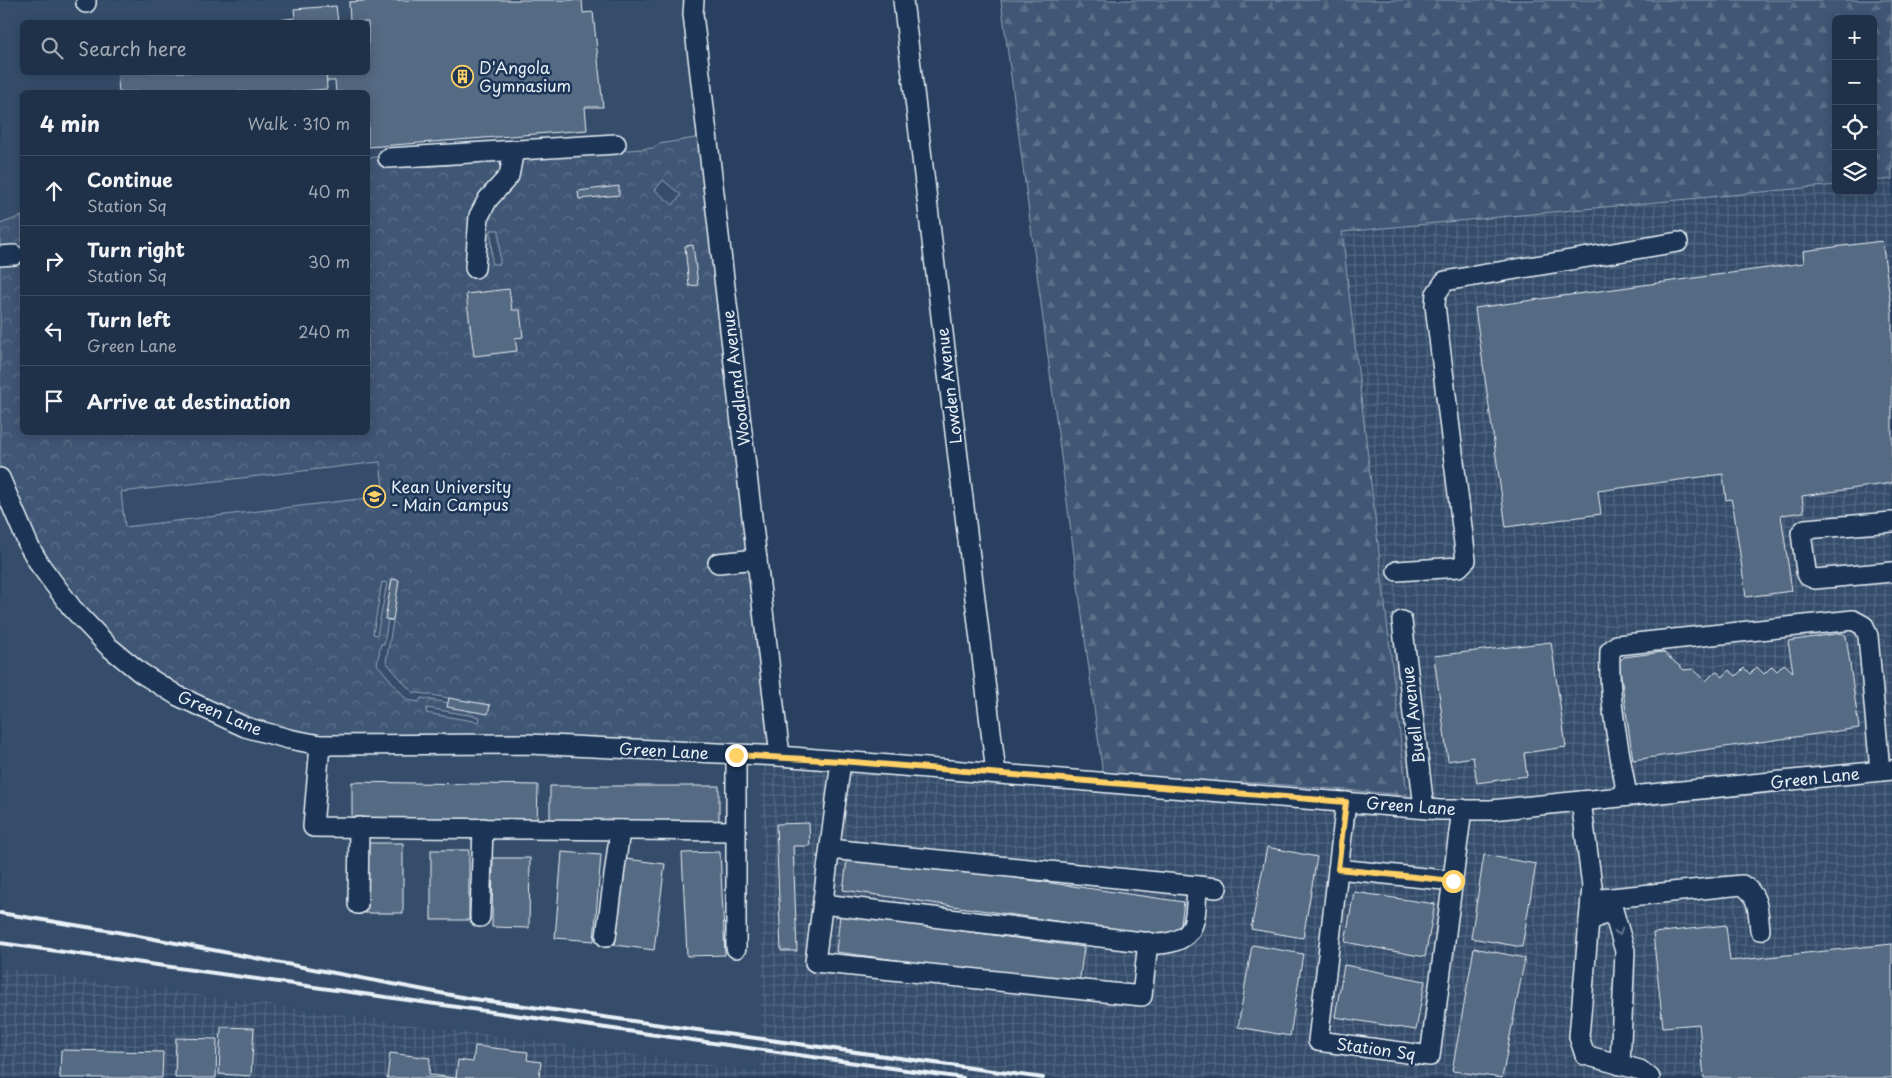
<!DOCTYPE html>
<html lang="en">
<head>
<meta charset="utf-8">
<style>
  body { margin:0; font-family:"Playpen Sans",sans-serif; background:#2c3c53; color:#f1f3f6 }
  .controls { position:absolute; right:15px; top:15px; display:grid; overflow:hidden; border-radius:8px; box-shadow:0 2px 12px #0003 }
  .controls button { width:45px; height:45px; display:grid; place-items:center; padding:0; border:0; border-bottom:1px solid #3c4b61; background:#1f3049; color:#f1f3f6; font:25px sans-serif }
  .stop { position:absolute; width:15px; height:15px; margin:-11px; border:4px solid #ffd166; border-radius:50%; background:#fff }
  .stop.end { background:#ffd166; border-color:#fff; box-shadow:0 1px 5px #0008 }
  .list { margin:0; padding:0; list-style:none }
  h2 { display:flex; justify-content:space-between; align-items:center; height:65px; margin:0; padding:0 20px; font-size:21px }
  h2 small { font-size:16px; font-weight:400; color:#a1a9b4 }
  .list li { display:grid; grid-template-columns:32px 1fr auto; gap:15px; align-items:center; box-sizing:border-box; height:70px; padding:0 20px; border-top:1px solid #3c4b61 }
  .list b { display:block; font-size:19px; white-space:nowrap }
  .list p { margin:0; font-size:16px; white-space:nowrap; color:#a1a9b4 }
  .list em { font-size:16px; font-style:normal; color:#a1a9b4 }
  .icon { flex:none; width:28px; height:28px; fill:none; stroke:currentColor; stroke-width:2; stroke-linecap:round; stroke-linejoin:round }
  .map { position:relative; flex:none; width:1892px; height:1078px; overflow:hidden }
  .search { position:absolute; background:#1f3049; box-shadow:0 2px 12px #0003; left:20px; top:20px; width:350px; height:55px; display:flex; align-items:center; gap:12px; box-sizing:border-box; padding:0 18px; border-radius:8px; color:#a1a9b4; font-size:19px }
  .panel { position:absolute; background:#1f3049; box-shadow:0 2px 12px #0003; left:20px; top:90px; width:350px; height:345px; border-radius:8px }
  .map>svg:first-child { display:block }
</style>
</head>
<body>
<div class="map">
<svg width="1892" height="1078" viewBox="0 0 1892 1078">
  <defs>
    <pattern id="industrial-grid" width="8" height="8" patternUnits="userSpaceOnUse" patternTransform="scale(1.25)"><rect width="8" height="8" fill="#364d6b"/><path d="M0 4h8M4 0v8" fill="none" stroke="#536781"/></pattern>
    <pattern id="forest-firs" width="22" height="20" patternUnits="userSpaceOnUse" patternTransform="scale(1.25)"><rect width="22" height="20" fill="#415774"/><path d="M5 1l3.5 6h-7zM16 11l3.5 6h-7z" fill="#5c7089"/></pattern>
    <pattern id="park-crowns" width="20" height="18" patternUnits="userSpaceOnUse" patternTransform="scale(1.25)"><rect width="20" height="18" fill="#415774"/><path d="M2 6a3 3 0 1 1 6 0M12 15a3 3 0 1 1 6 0" fill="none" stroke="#5c7089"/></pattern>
  </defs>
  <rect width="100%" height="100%" fill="#294061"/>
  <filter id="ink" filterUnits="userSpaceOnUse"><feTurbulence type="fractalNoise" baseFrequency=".02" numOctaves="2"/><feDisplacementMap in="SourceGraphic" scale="10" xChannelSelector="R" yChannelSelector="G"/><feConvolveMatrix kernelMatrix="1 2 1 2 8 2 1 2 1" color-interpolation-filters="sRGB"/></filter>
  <g filter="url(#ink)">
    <path fill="#364d6b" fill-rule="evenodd" d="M0,0H694L762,757V1072L0,968ZM22,22H368V72H22ZM22,92H368V432H22Z"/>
    <path fill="url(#industrial-grid)" d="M1892,179V1078H0V968L761,1072L762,757L1260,783L1407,795L1342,232L1836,185V191H1873V181Z"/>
    <path fill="url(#forest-firs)" stroke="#94a4b6" d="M1001,0H1892V179L1873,181V19H1836V185L1342,232L1407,795L1260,783H1104Z"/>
    <path fill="url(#park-crowns)" stroke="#94a4b6" fill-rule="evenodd" d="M707,136L780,756L320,745L178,696L72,608L0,478V224L22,216V432H368V158L377,157L412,168L653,148L659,144ZM663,180L681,195L673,205L655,190ZM491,230H499L500,264H492ZM380,462L384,496L125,527L121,492ZM382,582L387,583L377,635L373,634ZM388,620L393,621L386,662L412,692L449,698L448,703L421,698L419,702L407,700L377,664L381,644H384ZM427,708L480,717L479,722L426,713Z"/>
    <g fill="#556a83" stroke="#e8f1f8">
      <path d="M378,0H582L583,13L593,12L603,107H585L587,130L368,147V92H336L335,81H326V72H368V22H338H350L349,2Z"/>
      <path d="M336,6L338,22H260L295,18L294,9Z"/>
      <path d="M117,72H326L327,89L303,91V92H119Z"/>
      <path d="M619,186V195L579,199L578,191Z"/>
      <path d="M1882,241L1892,313V483L1802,496L1804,512L1781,515L1792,591L1746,597L1734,512L1731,499L1726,500L1723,474L1598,491L1601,514L1506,527L1475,308L1804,263L1803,251Z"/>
      <path d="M693,245L698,285L689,286L685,246Z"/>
      <path d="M509,289L512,310H520L523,337L515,338L517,351L474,356L466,294Z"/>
      <path d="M392,579L399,580L393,620L385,619Z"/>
      <path d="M1842,633L1846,636L1859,728L1633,760L1619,662L1624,657L1663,652L1684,670L1693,669L1706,681L1716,671L1723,677L1729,670L1736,676L1744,668L1750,674L1757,667L1764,674L1772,666L1777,671L1784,664L1793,672L1788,641Z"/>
      <path d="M1551,642L1566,747L1524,753L1527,776L1477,783L1473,757L1448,761L1434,656Z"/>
      <path d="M449,698L490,705L488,714L447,707Z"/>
      <path d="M352,782L538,785L537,824L352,820Z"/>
      <path d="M550,786H719V824L550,825Z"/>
      <path d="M809,823L810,846H793L797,951H781L776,824Z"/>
      <path d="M365,843H403V913H364Z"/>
      <path d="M1267,847L1317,857L1303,938L1251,929Z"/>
      <rect x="431" y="850" width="38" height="70"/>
      <path d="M562,852L601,855L594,941L555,938Z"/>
      <path d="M720,852L725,955L687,956L682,853Z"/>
      <path d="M848,854L1184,902L1179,939L843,890Z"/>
      <path d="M1484,855L1536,864L1522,947L1471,938Z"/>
      <path d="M493,858H530L529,928L492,927Z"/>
      <path d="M626,859L665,864L654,950L615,945Z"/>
      <path d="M1354,892L1435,904L1425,957L1345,942Z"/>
      <path d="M840,915L1084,947L1079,984L836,952Z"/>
      <path d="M1726,925L1730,961L1892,944V1078H1704L1699,1024L1663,1027L1653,933Z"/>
      <path d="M1252,945L1303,954L1290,1036L1238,1027Z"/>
      <path d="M1474,948L1525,958L1502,1078L1452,1071Z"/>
      <path d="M1344,965L1425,981L1416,1030L1335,1017Z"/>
      <path d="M221,1027L254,1028L251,1076L219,1074Z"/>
      <path d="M176,1038L217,1039L216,1078H175Z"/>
      <path d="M475,1046L528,1052L527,1060L541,1062L539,1078H387L390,1053L430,1058L429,1075L456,1078L458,1060L473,1062Z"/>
      <path d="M61,1050L163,1052L162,1078H60Z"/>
    </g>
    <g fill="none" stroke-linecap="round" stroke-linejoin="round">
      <defs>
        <g id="minor">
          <path d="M86,0V3"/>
          <path d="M694,0L693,14L780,756"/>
          <path d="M903,0L996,773"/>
          <path d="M388,158L616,144"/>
          <path d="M0,256L14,255"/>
          <path d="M475,268L479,216L488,199L509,176L514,150"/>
          <path d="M0,478L29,546L40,565L72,608L109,647L141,673L178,696L245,727L289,739L320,745L529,744L780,756L1440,810H1491L1892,770"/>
          <path d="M1892,522L1805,529L1801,533L1806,571L1808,576L1815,579L1892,572"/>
          <path d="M718,563L757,559"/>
          <path d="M1397,571L1459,567L1466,560L1435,305L1436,294L1445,281L1678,242"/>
          <path d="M1402,621L1424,808"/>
          <path d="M320,745L313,827L735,831"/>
          <path d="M736,755V948"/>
          <path d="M841,761L815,962L1142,996L1148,942"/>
          <path d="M1627,796C1619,749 1608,699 1610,651L1617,645L1853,620L1864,626L1868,636L1880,771"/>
          <path d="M1581,801L1592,886L1579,1037L1585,1055L1640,1070L1650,1078"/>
          <path d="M1346,802L1318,1041L1430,1056L1462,809"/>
          <path d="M830,849L1217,888"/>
          <path d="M1338,869L1453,881"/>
          <path d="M1591,900L1742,885C1759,894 1758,912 1760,930"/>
          <path d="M358,904L359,827"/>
          <path d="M823,904L1159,944C1199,941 1195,919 1197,886"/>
          <path d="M480,917L483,828"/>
          <path d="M1589,921L1613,910L1625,951L1620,1065"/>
          <path d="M606,937L620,830"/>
        </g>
      </defs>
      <use href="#minor" stroke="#e8f1f8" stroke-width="22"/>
      <use href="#minor" stroke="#1d3557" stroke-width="19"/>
      <g stroke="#e8f1f8" stroke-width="4">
        <path d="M0,913L112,931L467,998L1043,1078"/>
        <path d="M0,943L963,1078"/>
      </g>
    </g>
    <defs><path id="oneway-chevron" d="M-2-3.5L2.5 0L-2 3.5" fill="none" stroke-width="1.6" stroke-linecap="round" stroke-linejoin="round" transform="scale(1.25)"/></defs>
    <use stroke="#64778f" href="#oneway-chevron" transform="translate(1619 932) rotate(73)"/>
  </g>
  <g fill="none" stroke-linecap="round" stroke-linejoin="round" filter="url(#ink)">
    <path stroke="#ffd166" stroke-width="6" d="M736,755L841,761L1346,802L1338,869L1453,881"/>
  </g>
  <defs>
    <symbol id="building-ring" viewBox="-11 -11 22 22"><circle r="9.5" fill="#1d3557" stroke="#ffd166" stroke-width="1.5"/><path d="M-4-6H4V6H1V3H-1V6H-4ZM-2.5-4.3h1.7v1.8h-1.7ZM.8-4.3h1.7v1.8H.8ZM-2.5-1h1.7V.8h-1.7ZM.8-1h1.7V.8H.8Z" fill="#ffd166"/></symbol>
    <symbol id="university-ring" viewBox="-11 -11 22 22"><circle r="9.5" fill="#1d3557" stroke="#ffd166" stroke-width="1.5"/><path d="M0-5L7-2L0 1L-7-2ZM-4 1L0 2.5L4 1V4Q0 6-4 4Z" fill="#ffd166"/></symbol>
  </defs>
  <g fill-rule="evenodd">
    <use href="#building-ring" x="450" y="64" width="25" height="25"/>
    <use href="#university-ring" x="362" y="484" width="25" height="25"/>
  </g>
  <g text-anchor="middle" stroke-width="5" stroke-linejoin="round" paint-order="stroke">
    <g font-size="16" fill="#e8f1f8" stroke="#1d3557" text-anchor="start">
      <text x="479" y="74">D'Angola<tspan x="479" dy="18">Gymnasium</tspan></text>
      <text x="391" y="493">Kean University<tspan x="391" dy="18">- Main Campus</tspan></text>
    </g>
    <g font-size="16" fill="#e8f1f8" stroke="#1d3557">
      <text transform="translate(736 378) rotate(-97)" y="6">Woodland Avenue</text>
      <text transform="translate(949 386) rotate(-97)" y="6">Lowden Avenue</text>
      <text transform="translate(220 713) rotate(23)" y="6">Green Lane</text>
      <text transform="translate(1413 715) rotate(-97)" y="6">Buell Avenue</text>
      <text transform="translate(664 751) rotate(3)" y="6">Green Lane</text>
      <text transform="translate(1815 778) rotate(-6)" y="6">Green Lane</text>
      <text transform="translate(1411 806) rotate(4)" y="6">Green Lane</text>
      <text transform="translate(1376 1049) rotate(8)" y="6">Station Sq</text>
    </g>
  </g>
</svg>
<div class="controls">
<button>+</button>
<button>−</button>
<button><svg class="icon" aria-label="locate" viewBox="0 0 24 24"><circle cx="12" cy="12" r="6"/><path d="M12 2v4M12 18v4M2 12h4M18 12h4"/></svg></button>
<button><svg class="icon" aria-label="layers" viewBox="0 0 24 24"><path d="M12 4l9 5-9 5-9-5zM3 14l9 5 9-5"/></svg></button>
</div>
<div class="stop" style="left:1453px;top:881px"></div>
<div class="stop end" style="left:736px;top:755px"></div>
<div class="search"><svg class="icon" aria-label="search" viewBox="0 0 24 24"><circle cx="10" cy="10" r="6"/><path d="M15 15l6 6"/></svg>Search here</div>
<section class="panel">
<h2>4 min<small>Walk · 310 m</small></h2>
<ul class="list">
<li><svg class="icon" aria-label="ahead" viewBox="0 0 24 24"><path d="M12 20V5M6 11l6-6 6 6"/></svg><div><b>Continue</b><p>Station Sq</p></div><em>40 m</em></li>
<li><svg class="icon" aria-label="right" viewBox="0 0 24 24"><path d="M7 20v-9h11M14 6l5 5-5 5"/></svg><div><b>Turn right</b><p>Station Sq</p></div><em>30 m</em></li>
<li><svg class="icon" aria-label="left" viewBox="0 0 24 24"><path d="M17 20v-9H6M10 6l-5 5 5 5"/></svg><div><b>Turn left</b><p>Green Lane</p></div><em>240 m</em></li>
<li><svg class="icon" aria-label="arrive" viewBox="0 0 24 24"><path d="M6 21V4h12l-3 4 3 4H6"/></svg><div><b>Arrive at destination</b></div></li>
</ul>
</section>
</div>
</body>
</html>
